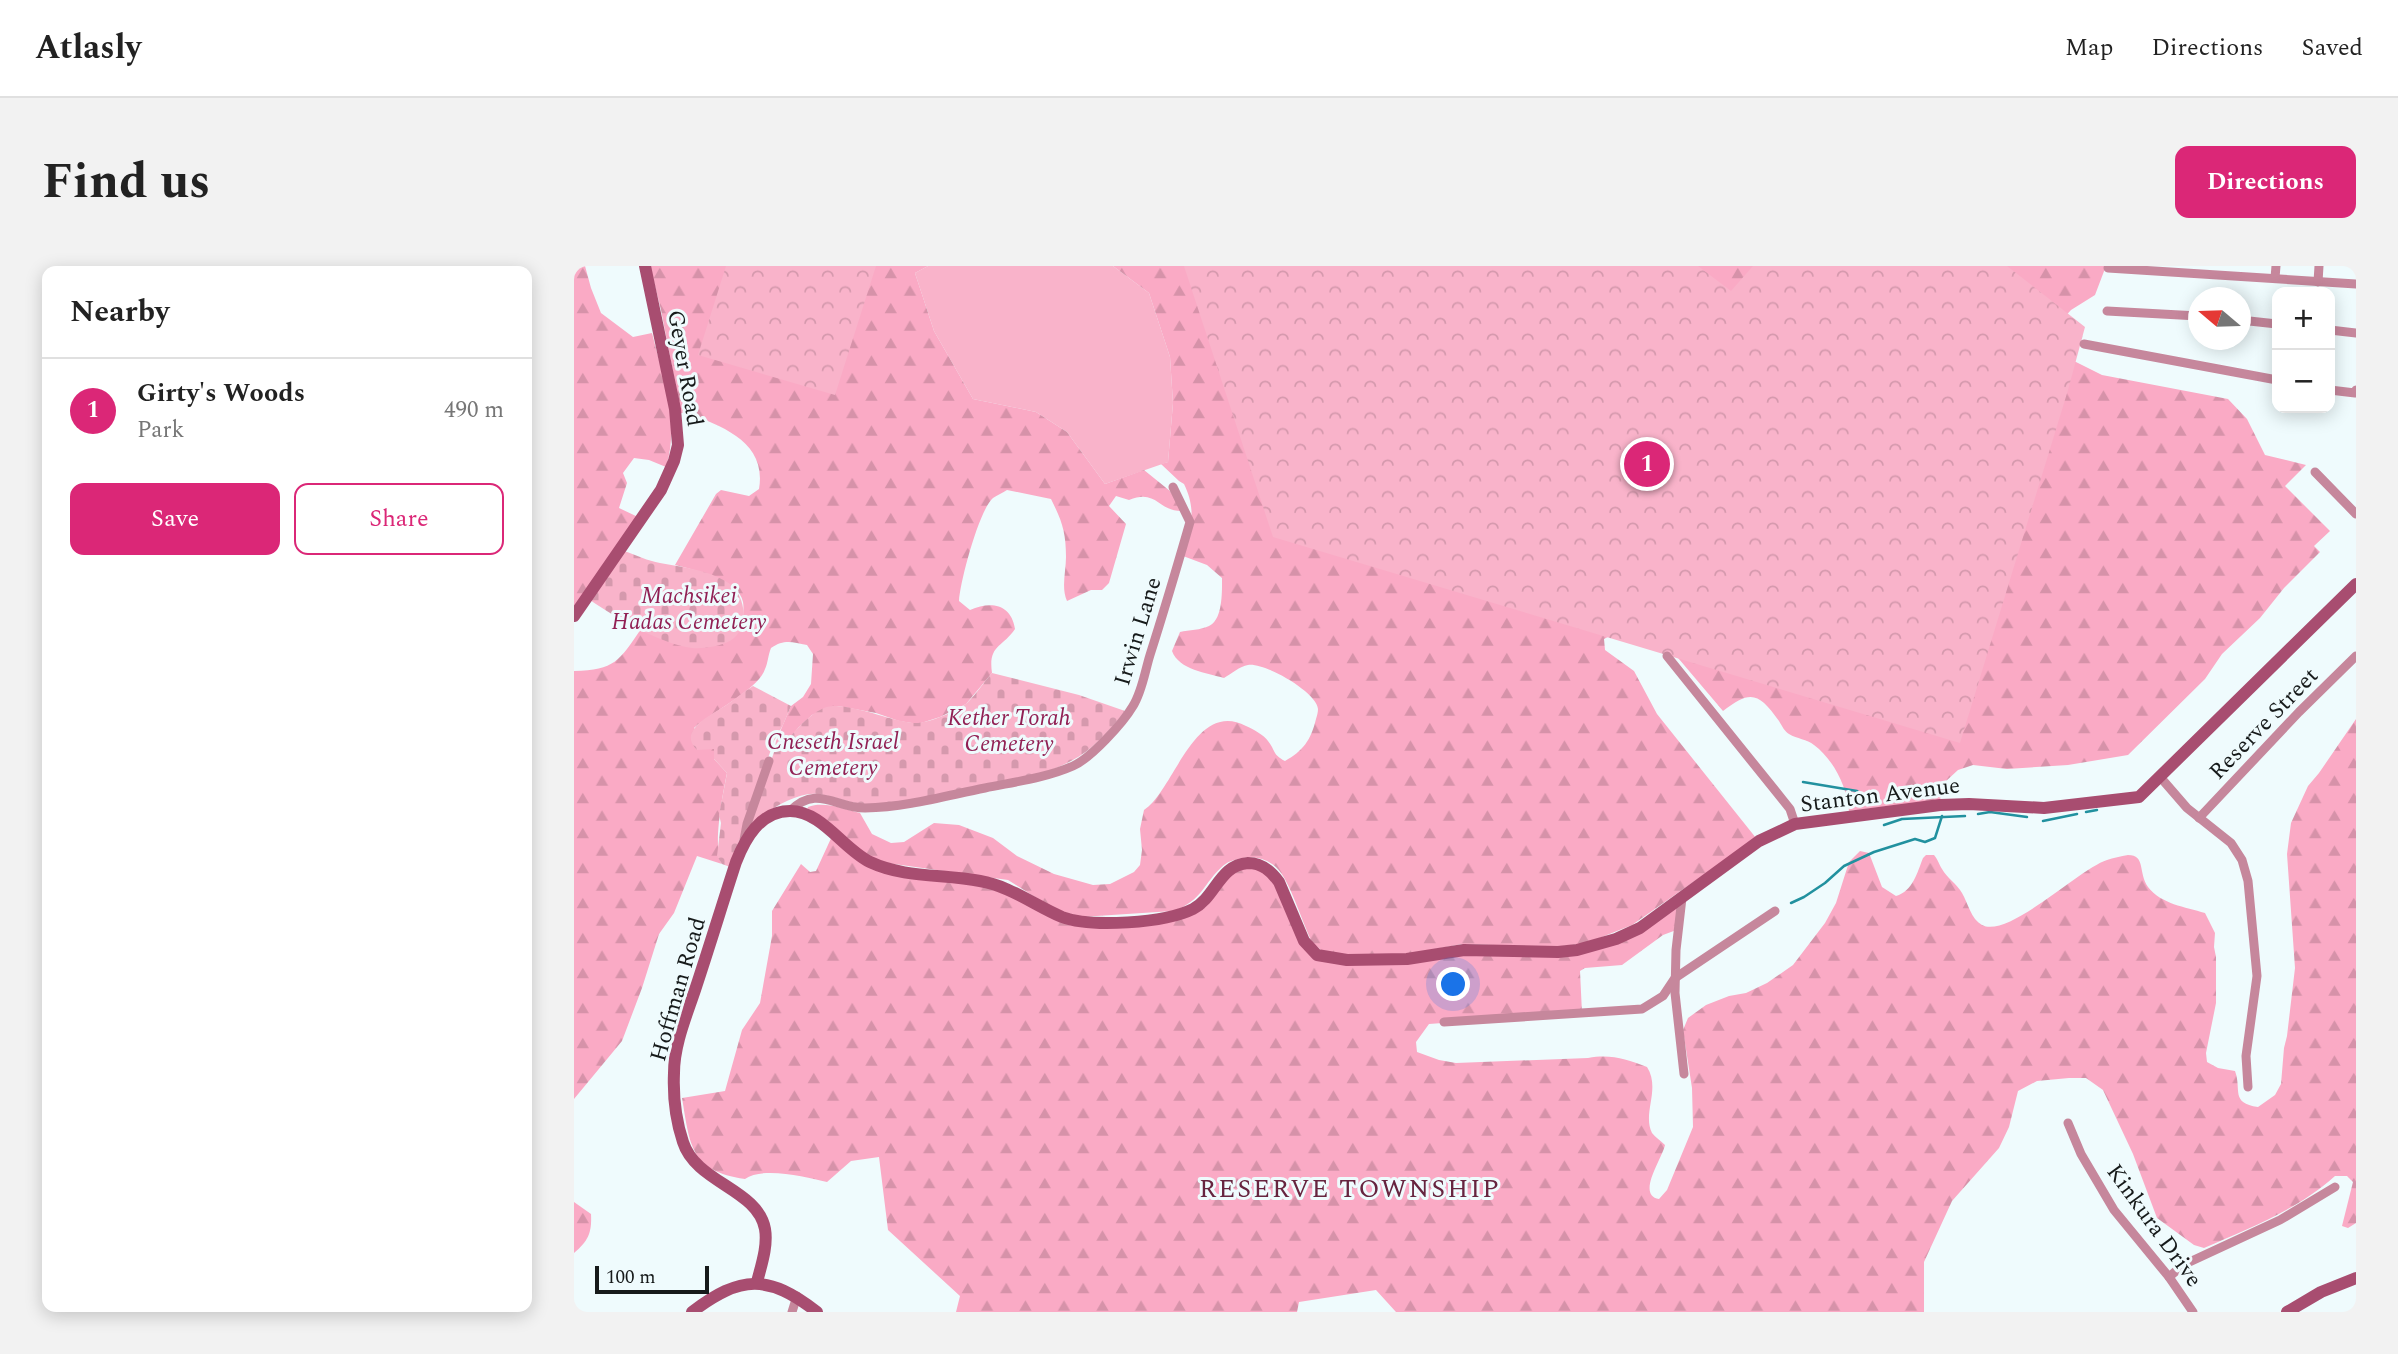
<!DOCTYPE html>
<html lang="en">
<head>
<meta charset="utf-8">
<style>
  body { margin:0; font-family:Spectral,serif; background:#f2f2f2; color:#222 }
  .controls { position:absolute; right:21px; top:21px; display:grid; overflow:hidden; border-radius:14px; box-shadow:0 4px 18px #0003 }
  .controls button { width:63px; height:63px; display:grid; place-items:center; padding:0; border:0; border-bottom:2px solid #e0e0e0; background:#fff; color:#222; font:35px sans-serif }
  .compass { position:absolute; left:1614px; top:21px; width:63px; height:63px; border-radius:50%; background:#fff; box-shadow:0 4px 18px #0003; rotate:289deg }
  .scale { position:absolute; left:21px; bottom:18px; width:114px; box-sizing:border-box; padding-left:7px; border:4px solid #161a1a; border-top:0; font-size:19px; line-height:24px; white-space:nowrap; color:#161a1a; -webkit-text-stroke:5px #effbfd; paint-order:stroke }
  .you { position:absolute; left:880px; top:719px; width:24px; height:24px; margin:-18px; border:5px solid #fff; border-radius:50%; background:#1a73e8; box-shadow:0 0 0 10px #1a73e833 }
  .badge { display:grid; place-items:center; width:46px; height:46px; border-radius:50%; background:#db2777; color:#fff; font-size:23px; font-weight:700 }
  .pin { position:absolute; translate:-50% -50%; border:4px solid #fff; box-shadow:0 2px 7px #0006 }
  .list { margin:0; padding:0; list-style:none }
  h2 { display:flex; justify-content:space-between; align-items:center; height:91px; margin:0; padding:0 28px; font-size:30px }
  h2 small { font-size:23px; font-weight:400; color:#767676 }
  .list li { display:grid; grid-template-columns:46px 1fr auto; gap:21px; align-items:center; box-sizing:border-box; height:105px; padding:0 28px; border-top:2px solid #e0e0e0 }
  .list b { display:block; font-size:26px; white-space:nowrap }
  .list p { margin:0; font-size:23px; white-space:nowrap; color:#767676 }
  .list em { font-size:23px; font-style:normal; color:#767676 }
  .actions { display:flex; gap:14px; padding:21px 28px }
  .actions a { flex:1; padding:16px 0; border:2px solid #db2777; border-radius:14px; text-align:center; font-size:24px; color:#db2777 }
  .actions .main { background:#db2777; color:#fff }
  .map { position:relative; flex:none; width:1782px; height:1046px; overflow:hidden; border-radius:14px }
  header { display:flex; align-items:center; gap:42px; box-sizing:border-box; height:98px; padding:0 35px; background:#fff; border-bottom:2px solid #e0e0e0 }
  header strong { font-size:33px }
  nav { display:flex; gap:38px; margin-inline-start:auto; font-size:24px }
  .intro { display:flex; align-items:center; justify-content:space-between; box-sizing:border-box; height:168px; padding:0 42px }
  h1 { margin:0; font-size:49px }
  .button { padding:18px 32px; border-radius:14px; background:#db2777; color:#fff; font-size:24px; font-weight:700 }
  main { display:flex; gap:42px; padding:0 42px }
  aside { flex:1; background:#fff; border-radius:14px; box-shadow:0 4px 18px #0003 }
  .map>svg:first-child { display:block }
</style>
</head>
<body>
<header>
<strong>Atlasly</strong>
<nav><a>Map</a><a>Directions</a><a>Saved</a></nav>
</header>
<div class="intro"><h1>Find us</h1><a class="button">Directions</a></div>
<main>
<aside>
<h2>Nearby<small></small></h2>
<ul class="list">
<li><span class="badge">1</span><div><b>Girty's Woods</b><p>Park</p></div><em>490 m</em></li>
</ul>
<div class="actions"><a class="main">Save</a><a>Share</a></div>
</aside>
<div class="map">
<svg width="1782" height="1046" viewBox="0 0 1782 1046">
  <defs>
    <pattern id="forest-firs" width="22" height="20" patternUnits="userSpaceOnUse" patternTransform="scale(1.75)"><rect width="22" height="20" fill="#faaac5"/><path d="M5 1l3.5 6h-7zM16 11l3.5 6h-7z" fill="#d692a9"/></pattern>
    <pattern id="cemetery-stones" width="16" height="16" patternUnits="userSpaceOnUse" patternTransform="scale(1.75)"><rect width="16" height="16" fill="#f9b3ca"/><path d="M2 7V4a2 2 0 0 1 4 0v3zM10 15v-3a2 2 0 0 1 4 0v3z" fill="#d599ad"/></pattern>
    <pattern id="park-crowns" width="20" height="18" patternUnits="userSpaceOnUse" patternTransform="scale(1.75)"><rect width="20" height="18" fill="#f9b3ca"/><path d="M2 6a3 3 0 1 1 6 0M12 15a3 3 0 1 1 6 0" fill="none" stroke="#d599ad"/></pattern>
  </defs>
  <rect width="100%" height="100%" fill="#effbfd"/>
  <path fill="#f9b3ca" d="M354,0H539L575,27L596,91L599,137L594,196L531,218L493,166L462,146L399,133L360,65L341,7Z"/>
  <g fill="url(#forest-firs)">
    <path d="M0,0H11L17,22L27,47L59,71L78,67C89,112 106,155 92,201L75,194L60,192L49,207L53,217L45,242L64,251L0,343Z"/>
    <path d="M76,0H354L341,7L360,65L399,133L462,146L493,166L531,218L570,204L596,225L609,245C584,246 583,222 555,234L542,230L535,240L552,258L535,317L528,324H517L493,335C487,322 492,305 492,291C492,266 488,255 477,233L433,224C429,227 423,229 419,232C405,244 386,316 385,335L396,344C417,335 437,338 441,363C428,382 414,379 418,407L392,438L366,451L344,458L325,455L302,447L264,440L238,449L225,461L203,487L200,486L202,475L217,440L229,431L237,418L239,388L233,379C218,376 210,373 197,382C194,389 194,397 191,403C185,423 137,447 120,462L131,483L141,482L140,493L153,507C149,527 138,582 148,598L123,590L100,647L85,668L68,722L48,775L0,833V405C41,404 45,395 67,363L94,375L169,354C169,348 170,341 169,336C165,313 120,304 101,299L142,228L147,224L175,230L185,223C193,176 149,161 114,147H107L87,44Z"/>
    <path d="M539,0H1532L1521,29L1497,44L1487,55L1500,95L1528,109L1654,133L1673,153L1691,189L1732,199L1711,220L1756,265L1740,280L1746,286L1710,322L1686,352L1648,388L1631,413L1554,489L1494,499L1433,503L1399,499L1384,504L1371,516L1366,534L1275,545C1273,521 1260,494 1240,479C1233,473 1223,473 1215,468C1211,466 1208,460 1205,455C1185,427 1177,423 1149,445L1099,386L1045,365L1030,373L1031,384L1060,405L1083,448L1182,572L1058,659L1013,677L981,681L888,678L830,689L760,688L747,684L738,676C729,658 718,622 707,607C699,595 683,589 669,592C662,593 655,595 650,599C628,618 630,634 599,645L507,651L480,643L434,614L313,597L291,589L233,544L234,541C250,535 270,543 286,547L298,568L317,577L330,576L360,557L385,559L419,572L443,590L480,608L519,619L536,618L560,606L566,599L568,584L566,563L570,544C600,525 620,433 672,460C679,463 690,469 694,475C702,485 698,488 711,495C729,485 737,474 742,453C743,450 744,446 744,443C743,426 690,396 674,399C666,400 657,408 650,412C633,407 605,404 598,385L606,366C615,364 627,364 635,360C649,354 648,325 648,312L633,299L609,290C617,262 623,245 610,218L605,215L587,198L594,196L599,137L596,91L575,27Z"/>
    <path d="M1782,453V957L1774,962L1768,960L1779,916L1773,910H1761C1723,944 1676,962 1630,982L1620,979L1583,952L1559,888L1529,824L1512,812H1495L1463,815L1444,825L1435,861L1425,882L1378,935L1350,996V1046H822L802,1024L725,1036L723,1046H382L386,1030L314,964L305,891L277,895L253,916C232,911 189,900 171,913C116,905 116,879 108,832L151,825L168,764L186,737L198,670V645L227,598L236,606L242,605L259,568L297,597L407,615L507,657L614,645L661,600L692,601L730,675L748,691L1021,680L1108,632L1105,663L1089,669L1048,699L1011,702L1006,705L1008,747L855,758L842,776L843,786L865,794L882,797L1014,792C1037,788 1052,793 1073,801C1087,823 1068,847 1078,867C1081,871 1087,875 1091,879C1088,893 1062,929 1085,933L1093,924L1119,861L1118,822L1109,764L1114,752L1132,739L1155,730L1172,727L1193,717L1219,699L1251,657L1262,637L1275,596L1286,585L1295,587L1308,621L1322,630C1339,625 1343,607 1349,592L1352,589H1360C1364,594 1365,598 1368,603C1373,612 1383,618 1388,627C1394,637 1397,653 1408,659C1434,673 1505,603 1533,594C1539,592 1547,590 1554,589C1572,589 1564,607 1574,621C1587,638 1611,641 1631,647L1641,667L1640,681L1642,691V737L1632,787L1633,796L1644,802L1661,805C1668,824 1656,837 1684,841L1701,829L1707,818L1710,782L1713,770L1721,702L1713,588L1717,557L1734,520L1745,507Z"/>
    <path d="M0,936L17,948C18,967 14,975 0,987Z"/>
  </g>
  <g fill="url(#cemetery-stones)">
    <path d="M50,285C62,289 74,295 86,297C108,301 134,304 153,316C171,327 176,358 160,372C151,380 130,383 118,382C87,378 42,352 16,334Z"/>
    <path d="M418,407L505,429L551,445C536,464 519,484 497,495C466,512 428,516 394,523C364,529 332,538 300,539C280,540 263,530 243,528C221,526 193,546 176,558L200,486H203C217,471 231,450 250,442C260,438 272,441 282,443C302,447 320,455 340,457C353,458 384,445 394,436C403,427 410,416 418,407Z"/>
    <path d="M179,420L217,440L209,459L200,475L156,601L148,598L143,590L147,557L145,549L153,507L140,493V483L123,484C103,465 137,449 151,440C160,434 169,426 179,420Z"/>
  </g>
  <g fill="url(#park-crowns)">
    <path d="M152,0H302L261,129L124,89Z"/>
    <path d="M610,0H1124L1157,25L1179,0H1433L1511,61L1494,124L1386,477L699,271Z"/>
  </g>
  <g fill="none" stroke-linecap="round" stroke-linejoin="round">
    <g stroke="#21919f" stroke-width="2.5">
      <path d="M1229,516L1283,525L1295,535"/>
      <path d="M1512,546L1523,544"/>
      <path d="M1404,548L1416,546L1453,551"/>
      <path d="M1469,555L1503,548"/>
      <path d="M1310,559L1328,553L1391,550"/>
      <path d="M1217,637L1230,631L1251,617L1270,600L1300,586L1341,573L1351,576L1361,572L1368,550"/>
    </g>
    <g stroke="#c6879c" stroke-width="9">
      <path d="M1534,2L1782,18"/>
      <path d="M1701,12L1702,0"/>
      <path d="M1744,16L1745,0"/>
      <path d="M1533,45L1624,50"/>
      <path d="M1666,54L1703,58"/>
      <path d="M1756,64L1782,67"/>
      <path d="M1510,78L1703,114"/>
      <path d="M1756,124L1781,127L1782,124"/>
      <path d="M1741,206L1782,248"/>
      <path d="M1093,390L1208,533L1216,543L1221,558"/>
      <path d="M1587,512L1613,542L1657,577L1668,594L1674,615L1683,710L1672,790L1674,821"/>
      <path d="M216,545C243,518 261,542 291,542C332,541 371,530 411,522C440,516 472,512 499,500C517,492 549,457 559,440C568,426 571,405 576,389C590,345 603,301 616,256L599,221"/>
      <path d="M1625,552L1725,446L1782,390"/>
      <path d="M170,574L173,558L195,495"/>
      <path d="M1108,632L1102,684L1101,727L1110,808"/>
      <path d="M870,756L1068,743L1089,730L1101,712L1201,645"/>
      <path d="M1494,857L1507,888L1540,944L1595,1011L1619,1046"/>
      <path d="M1595,1011L1609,999L1706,954L1761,921"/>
      <path d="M218,1046L223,1030"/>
    </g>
    <g stroke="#a84d70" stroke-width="12">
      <path d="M0,350L87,224L100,195L104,179L101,143L71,0"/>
      <path d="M183,1016C187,1000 194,980 191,963C184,923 122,917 109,876C102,855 99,830 100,807C100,779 112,751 121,724C135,682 148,639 162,596C171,573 186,545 216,545C248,545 269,583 296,596C330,612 369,608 406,615C436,620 460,639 488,651C517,662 591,657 619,643C642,631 645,599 674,597C688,597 697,605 705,616L730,675L743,689L773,694L833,693L890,684L984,686L1003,684L1042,673L1066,662L1185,575L1221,558L1366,539L1395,538L1470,542L1565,531L1782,318"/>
      <path d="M118,1046C167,1009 194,1008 243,1046"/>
      <path d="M1713,1046L1747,1026L1782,1012"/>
    </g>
  </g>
  <g text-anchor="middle" stroke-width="6" stroke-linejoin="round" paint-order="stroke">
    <g font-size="23" fill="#161a1a" stroke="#effbfd">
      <text transform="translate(112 102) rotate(80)" y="8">Geyer Road</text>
      <text transform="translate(563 365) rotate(-73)" y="8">Irwin Lane</text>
      <text transform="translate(1689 457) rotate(-46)" y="8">Reserve Street</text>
      <text transform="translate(1306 528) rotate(-7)" y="8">Stanton Avenue</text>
      <text transform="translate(103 723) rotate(-74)" y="8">Hoffman Road</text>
      <text transform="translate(1581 959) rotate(54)" y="8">Kinkura Drive</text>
    </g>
    <g font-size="23" font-style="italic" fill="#912054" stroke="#effbfd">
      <text x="115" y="337">Machsikei<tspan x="115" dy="26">Hadas Cemetery</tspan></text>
      <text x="435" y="459">Kether Torah<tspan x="435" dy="26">Cemetery</tspan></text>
      <text x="259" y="483">Cneseth Israel<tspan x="259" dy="26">Cemetery</tspan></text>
    </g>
    <g font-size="26" letter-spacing="2" fill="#67243f" stroke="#effbfd">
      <text x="776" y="931">RESERVE TOWNSHIP</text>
    </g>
  </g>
</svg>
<div class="controls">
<button>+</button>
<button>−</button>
</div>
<svg class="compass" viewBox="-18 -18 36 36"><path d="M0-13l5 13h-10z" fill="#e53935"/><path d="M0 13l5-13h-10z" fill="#767676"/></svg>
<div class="scale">100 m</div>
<div class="you"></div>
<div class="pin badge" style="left:1073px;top:198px">1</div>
</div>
</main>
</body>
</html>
